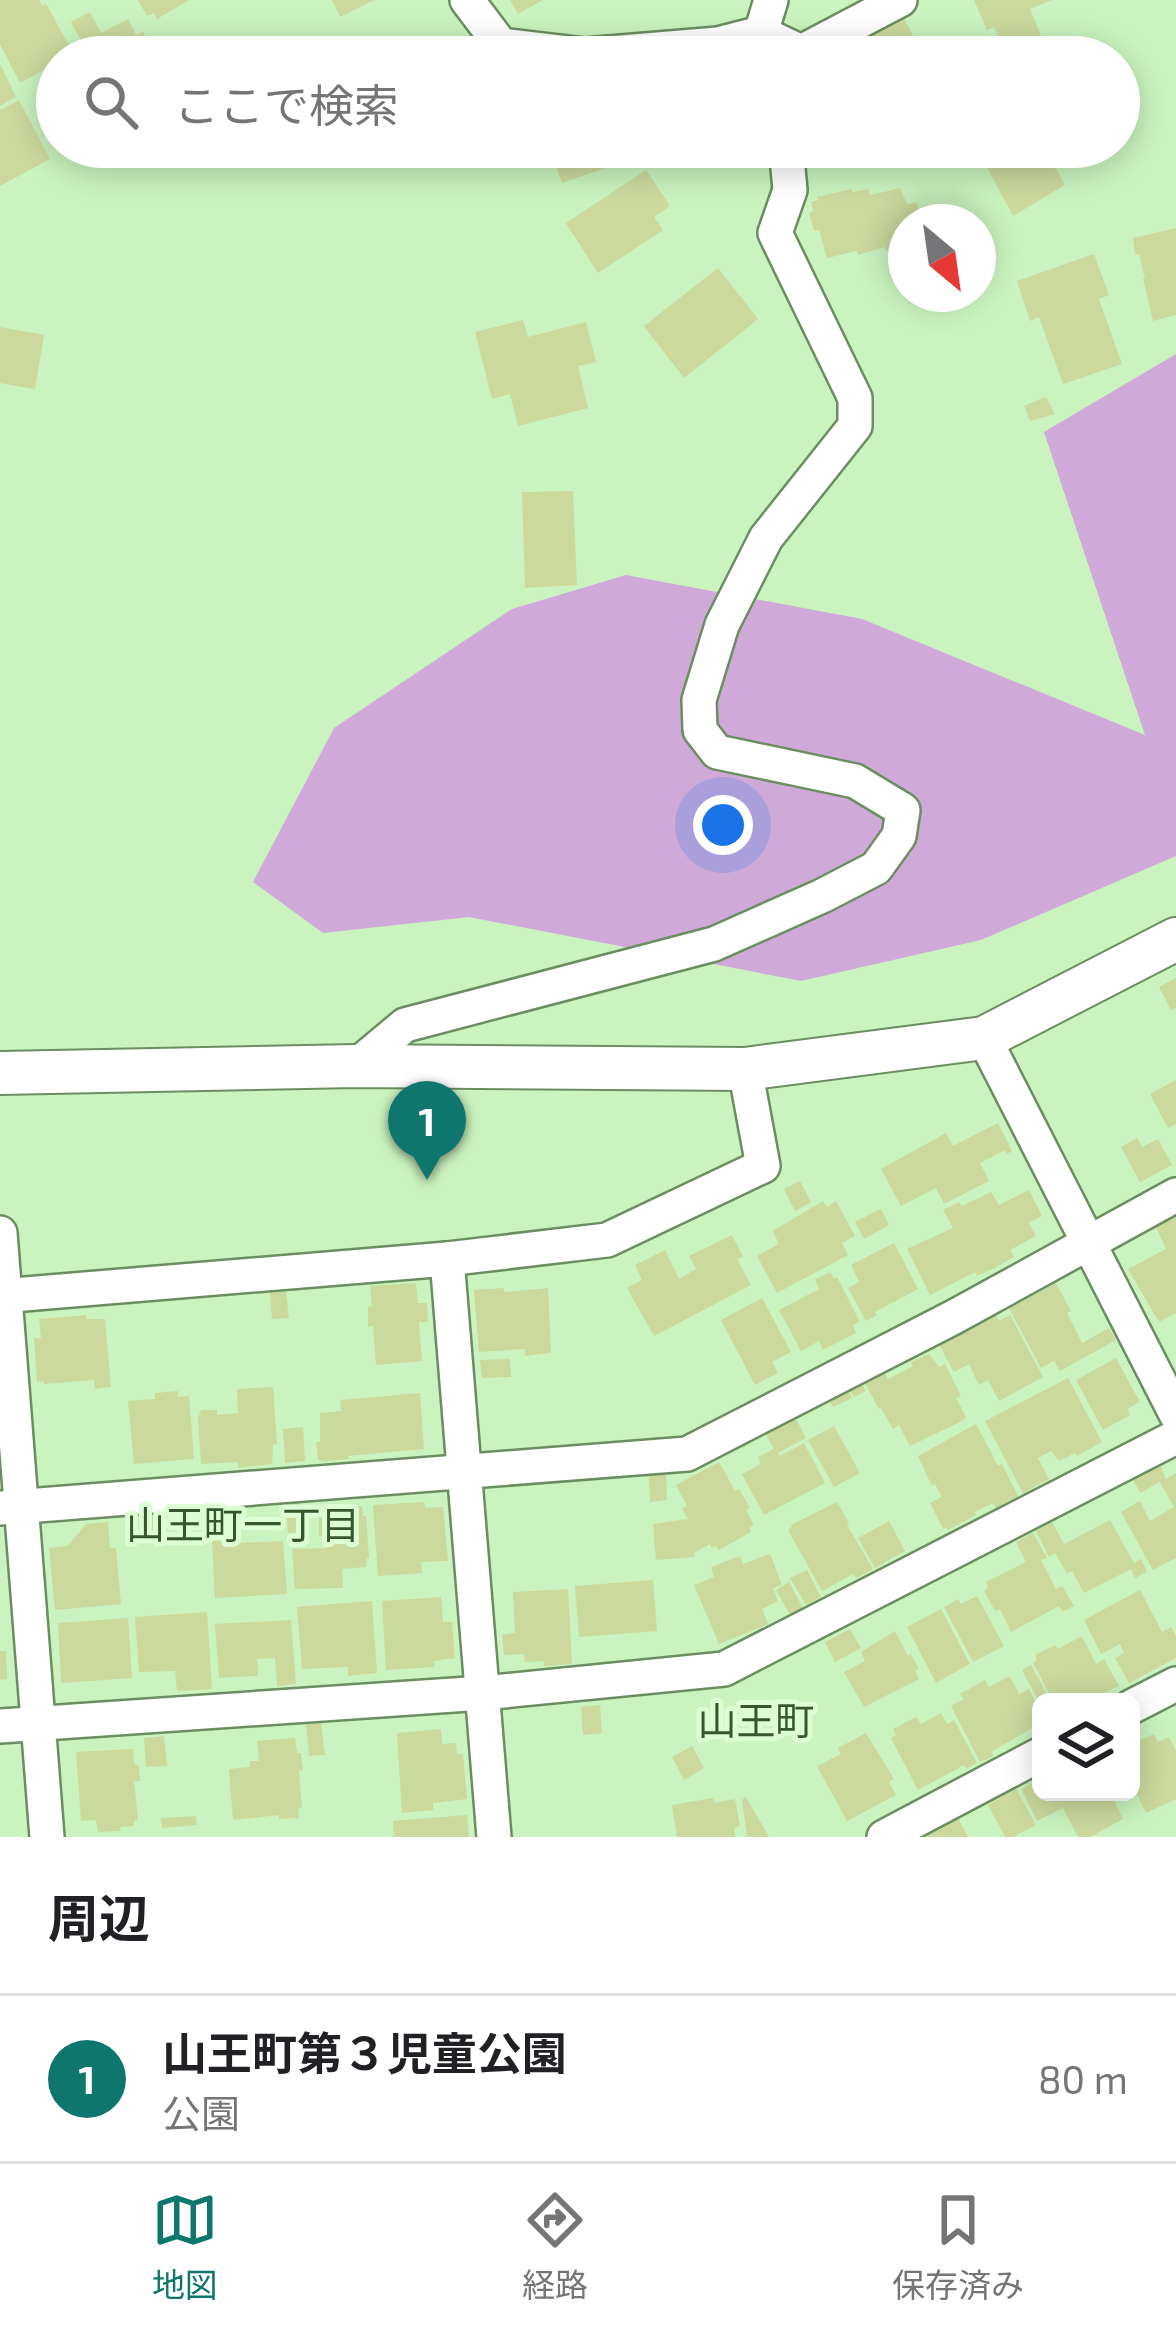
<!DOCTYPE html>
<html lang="ja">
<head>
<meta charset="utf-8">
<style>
  body { margin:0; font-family:"Exo 2","Noto Sans JP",sans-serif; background:#f6f6f6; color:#202124 }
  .controls { position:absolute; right:36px; bottom:36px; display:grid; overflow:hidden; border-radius:18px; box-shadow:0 6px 30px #0003 }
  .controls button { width:108px; height:108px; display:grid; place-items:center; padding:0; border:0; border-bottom:3px solid #e0e0e0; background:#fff; color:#202124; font:60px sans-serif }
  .compass { position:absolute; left:888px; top:204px; width:108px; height:108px; border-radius:50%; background:#fff; box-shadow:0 6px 30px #0003; rotate:151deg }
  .you { position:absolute; left:723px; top:825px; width:42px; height:42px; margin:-30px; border:9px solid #fff; border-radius:50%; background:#1a73e8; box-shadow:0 0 0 18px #1a73e833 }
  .badge { display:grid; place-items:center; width:78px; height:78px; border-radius:50%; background:#0f766e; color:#fff; font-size:39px; font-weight:700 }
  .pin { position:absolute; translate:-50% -99px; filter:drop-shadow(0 3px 6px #0008) }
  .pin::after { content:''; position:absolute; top:63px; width:42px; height:36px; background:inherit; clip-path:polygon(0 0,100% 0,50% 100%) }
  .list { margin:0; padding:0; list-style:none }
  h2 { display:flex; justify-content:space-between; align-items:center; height:156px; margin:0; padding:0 48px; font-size:51px }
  h2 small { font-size:39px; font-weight:400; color:#757577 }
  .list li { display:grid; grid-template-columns:78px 1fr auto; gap:36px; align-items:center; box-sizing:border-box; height:168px; padding:0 48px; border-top:3px solid #e0e0e0 }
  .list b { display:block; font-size:45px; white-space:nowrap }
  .list p { margin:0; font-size:39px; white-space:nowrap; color:#757577 }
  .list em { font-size:39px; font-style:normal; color:#757577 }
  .icon { flex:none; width:66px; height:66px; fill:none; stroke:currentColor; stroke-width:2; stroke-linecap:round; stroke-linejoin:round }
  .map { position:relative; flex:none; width:1176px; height:1837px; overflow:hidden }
  .search { position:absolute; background:#fff; box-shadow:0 6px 30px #0003; left:36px; right:36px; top:36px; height:132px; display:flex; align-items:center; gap:30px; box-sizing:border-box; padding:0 42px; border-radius:66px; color:#757577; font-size:45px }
  .sheet { height:324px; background:#fff }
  nav { display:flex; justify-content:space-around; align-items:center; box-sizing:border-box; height:168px; border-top:3px solid #e0e0e0; background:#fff; font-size:33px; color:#757577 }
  nav a { display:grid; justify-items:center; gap:6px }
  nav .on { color:#0f766e }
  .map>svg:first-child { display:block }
</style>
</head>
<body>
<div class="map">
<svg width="1176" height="1837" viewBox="0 0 1176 1837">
  <rect width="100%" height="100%" fill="#caf3bf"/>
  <path fill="#cfaad9" d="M1176,354V856L981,940L801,981L469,917L323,933L253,882L334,728L512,609L626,575L862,619L1145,735L1044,432Z"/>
  <g fill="#cbd99d">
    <path d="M0,0H39L42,6L46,4L74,54L57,57V63L20,83L0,44Z"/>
    <path d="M138,0H189L157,19L154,13L147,16Z"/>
    <path d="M332,0H374L340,17Z"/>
    <path d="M510,0H543L518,14Z"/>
    <path d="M974,0H1052L1030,9L1048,52L1037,57H1006L994,27L987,30Z"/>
    <path d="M90,12L101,33L128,19L136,35L143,32L156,57H90L71,22Z"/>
    <path d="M902,15L925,57H829Z"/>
    <path d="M0,64L16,97L0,106Z"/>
    <path d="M19,100L50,159L0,186V110Z"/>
    <path d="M549,147H634L638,157L562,183Z"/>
    <path d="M976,147H1033L1035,151L1044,147L1065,185L1013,216Z"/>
    <path d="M646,170L670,206L654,217L663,230L598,273L566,223Z"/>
    <path d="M900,188L907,204L917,203L922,222H906V246L885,251V247L858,255L857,251L827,258L819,230L814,231L809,213L813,211L811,202L818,200L817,197L851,189L853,192L868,189L871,195Z"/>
    <path d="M1176,228V315L1153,321L1143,278H1145L1139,254L1135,255L1133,238Z"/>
    <path d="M1094,254L1109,295L1099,299L1122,364L1063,384L1039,317L1030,321L1017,281Z"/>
    <path d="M718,268L758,319L684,378L644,326Z"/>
    <path d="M523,320L528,337L586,322L596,362L578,366L588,408L518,426L510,394L492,399L475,332Z"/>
    <path d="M0,327L44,335L35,389L0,383Z"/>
    <path d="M1046,397L1055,414L1030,421L1024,406Z"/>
    <path d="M573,491L577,585L525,588L522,492Z"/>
    <path d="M1176,978V1008L1171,1010L1159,987Z"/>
    <path d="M1176,1080V1124L1168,1128L1150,1094Z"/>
    <path d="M998,1123L1012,1151L1007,1154L1005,1150L980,1163L989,1181L944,1204L936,1188L901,1206L881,1169L946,1133L953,1146Z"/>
    <path d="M1137,1138L1142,1147L1158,1139L1172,1165L1140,1182L1121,1147Z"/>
    <path d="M800,1181L811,1202L795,1211L784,1189Z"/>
    <path d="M1029,1190L1042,1216L1029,1223L1036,1236L1010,1250L1014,1257L994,1268L977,1276L975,1272L930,1295L907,1249L953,1228L943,1210L959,1202L962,1206L991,1192L999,1205Z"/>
    <path d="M823,1201L827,1207L836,1201L855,1236L842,1243L848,1255L777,1293L757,1256L779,1244L773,1231Z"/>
    <path d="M881,1209L889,1225L864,1239L855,1222Z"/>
    <path d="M1176,1216V1313L1159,1322L1128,1269L1166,1249L1156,1227Z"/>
    <path d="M732,1235L743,1257L737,1259L751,1285L654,1336L627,1288L642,1280L635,1265L665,1250L679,1279L696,1269L689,1256Z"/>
    <path d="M894,1243L918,1289L875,1312L877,1315L866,1321L848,1288L859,1282L851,1265Z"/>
    <path d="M830,1272L834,1279L837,1277L860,1322L853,1325L856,1333L823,1350L819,1341L801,1351L779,1310L819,1289L815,1279Z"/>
    <path d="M416,1283L418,1303H427L428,1322H419L422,1361L376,1365L373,1326L368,1327V1307L372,1306L370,1286Z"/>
    <path d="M1056,1283L1071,1311L1067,1313L1082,1343L1109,1328L1116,1340L1060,1371L1054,1361L1041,1368L1009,1308Z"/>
    <path d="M504,1288V1292L548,1288L551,1353L525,1356V1349L479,1352L474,1290Z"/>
    <path d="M286,1292L289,1318L272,1319L270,1293Z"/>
    <path d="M762,1298L791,1352L772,1362L778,1373L755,1385L721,1320Z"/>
    <path d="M86,1315L87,1319H105L111,1387L95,1389L94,1380L44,1384L43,1381L37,1382L34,1338H41L39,1319Z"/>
    <path d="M996,1315L999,1321L1010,1315L1043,1377L999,1401L988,1380L979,1385L969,1364L954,1372L938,1343L964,1330L965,1333Z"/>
    <path d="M929,1354L939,1367L945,1364L961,1396L956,1398L966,1417L964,1420L910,1446L899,1425L893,1429L881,1408L879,1409L864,1381L883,1371L888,1379L913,1366L911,1362Z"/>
    <path d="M1116,1358L1140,1402L1127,1409L1130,1415L1103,1430L1076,1380Z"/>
    <path d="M510,1359L511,1377L482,1378L480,1360Z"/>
    <path d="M1068,1378L1102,1442L1077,1456L1075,1453L1059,1461L1051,1451L1038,1458L1049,1479L1023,1493L985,1421Z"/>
    <path d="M860,1381L866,1391L854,1397L847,1387L852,1398L833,1407L828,1397L847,1387Z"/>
    <path d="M273,1387L277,1444L273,1445L272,1464L238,1468V1462L201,1464L198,1419L201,1410H217V1415L238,1413L237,1389Z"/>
    <path d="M178,1391V1397L189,1396L194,1459L134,1464L128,1401L155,1399V1393Z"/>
    <path d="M420,1393L424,1449L348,1456L349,1459L326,1461L318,1460L316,1442H320V1413L341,1411L340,1400Z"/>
    <path d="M795,1417L806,1438L778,1453L780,1456L804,1443L825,1483L764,1515L742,1474L761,1464L758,1457L774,1449L765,1433Z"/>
    <path d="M976,1424L998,1466L1002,1464L1018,1496L996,1508L993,1503L974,1512L976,1515L948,1530L946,1527L943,1529L930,1503L942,1497L935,1484L932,1486L918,1456Z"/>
    <path d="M834,1426L860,1473L834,1487L808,1440Z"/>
    <path d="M303,1427L305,1461L285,1463L283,1429Z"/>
    <path d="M719,1462L735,1491L739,1489L750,1508L746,1510L754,1525L749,1528L751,1532L719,1550L716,1546L712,1548L710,1544L694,1553L695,1557L656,1560L653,1524L688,1519L682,1508L687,1506L676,1485Z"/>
    <path d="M1160,1465L1166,1479L1176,1473V1558L1153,1570L1121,1512L1140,1501L1150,1521L1174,1507L1160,1482L1140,1493L1133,1479Z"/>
    <path d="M666,1474L667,1500L650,1502L649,1475Z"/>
    <path d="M424,1502L425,1508L443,1507L448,1561L421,1562L422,1573L378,1576L373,1505Z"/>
    <path d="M837,1502L849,1523L847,1525L873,1569L856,1578L853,1574L822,1591L788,1530L792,1527L791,1525Z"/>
    <path d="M285,1503H299L301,1532L288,1533Z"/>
    <path d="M362,1506L363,1516H366L369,1558H367L366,1567L342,1569L343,1588L295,1589L292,1549L327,1548L325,1535L319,1536V1507Z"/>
    <path d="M160,1515L161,1540H131L129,1517Z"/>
    <path d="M1110,1520L1134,1563L1141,1559L1147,1572L1135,1578L1131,1569L1084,1593L1072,1571L1067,1574L1055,1553L1049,1557L1036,1531L1052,1522L1064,1544Z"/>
    <path d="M889,1521L905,1551L875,1568L858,1538Z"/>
    <path d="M108,1522L110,1548H116L121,1604L55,1610L49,1548L68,1546L86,1524Z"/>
    <path d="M1033,1533L1047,1558L1041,1560L1056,1589L1062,1586L1074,1606L1062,1612L1059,1606L1011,1632L1000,1609L995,1611L984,1591L988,1588L986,1582L1026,1562L1016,1542Z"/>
    <path d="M239,1540V1543L283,1541L287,1594L215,1598L212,1541Z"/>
    <path d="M770,1554L782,1585L773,1588L778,1601L762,1609L768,1624L719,1644L694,1585L714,1577L711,1567L740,1556L743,1564Z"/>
    <path d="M807,1570L821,1597L806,1605L790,1578Z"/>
    <path d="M653,1580L657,1631L579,1637L575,1586Z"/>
    <path d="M789,1582L803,1608L790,1615L776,1590Z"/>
    <path d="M568,1589L572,1664L544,1666V1661L525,1662L524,1654L504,1655L502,1635L515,1633L513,1592Z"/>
    <path d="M1140,1590L1162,1632L1171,1627L1176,1636V1658L1129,1683L1115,1658L1124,1653L1120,1644L1101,1654L1084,1620Z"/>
    <path d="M977,1596L1004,1646L973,1662L944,1607L958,1599L961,1604Z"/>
    <path d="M441,1597L443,1622H452L455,1658L434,1661V1667L386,1670L382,1601Z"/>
    <path d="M372,1601L377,1673L348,1676V1667L302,1669L297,1607Z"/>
    <path d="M941,1609L970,1664L936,1683L907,1627Z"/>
    <path d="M207,1612L212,1689L177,1691L175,1671L139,1672L135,1617Z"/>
    <path d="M128,1618L132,1678L61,1683L58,1623Z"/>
    <path d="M291,1620L296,1684L277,1686L275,1658L257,1659L258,1676L219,1678L215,1624Z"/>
    <path d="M850,1629L861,1648L835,1662L825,1642Z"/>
    <path d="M895,1631L908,1656L911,1654L919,1669L915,1670L919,1679L864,1707L844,1672L865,1661L861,1652Z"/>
    <path d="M1082,1636L1096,1664L1104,1659L1119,1686L1085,1702H1054L1033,1663L1037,1660L1035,1655L1055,1645L1058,1649Z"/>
    <path d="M0,1651H6L7,1679L0,1680Z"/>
    <path d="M1031,1665L1051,1702H1039L1022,1670Z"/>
    <path d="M1010,1676L1019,1694L1029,1689L1041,1714V1723L991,1752L994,1756L980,1762L951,1706L964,1699L960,1694L985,1680L989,1687Z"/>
    <path d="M600,1705L602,1733L583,1735L581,1707Z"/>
    <path d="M941,1713L947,1724L954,1720L977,1763L966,1769L964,1765L918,1790L891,1738L896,1735L893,1729L916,1717L921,1724Z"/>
    <path d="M321,1723L325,1755L309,1756L306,1724Z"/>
    <path d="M441,1729L442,1744L456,1743L457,1754H463L467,1799L433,1803V1810L402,1813L397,1733Z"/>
    <path d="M866,1733L894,1779L889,1782L896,1795L847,1821L817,1766L841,1754L838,1748Z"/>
    <path d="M1154,1734L1158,1742L1169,1737L1176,1751V1799L1146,1813L1131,1782V1744Z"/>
    <path d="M164,1736L167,1766L146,1767L144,1738Z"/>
    <path d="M295,1738L297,1753H301L303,1770L299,1771L302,1808H298L299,1818L279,1819V1815L233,1820L229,1769L250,1767V1761H259L257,1741Z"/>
    <path d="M692,1746L704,1768L684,1780L672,1757Z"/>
    <path d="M133,1749L134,1764L139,1765L140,1781H134L138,1820L134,1821V1826L120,1827L121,1831L98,1832L96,1820L81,1821L76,1752Z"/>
    <path d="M1041,1778V1792H1110L1123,1819L1090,1837H1078L1063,1808L1037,1821L1021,1789Z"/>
    <path d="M1016,1789L1036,1825L1013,1837H1005L988,1805Z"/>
    <path d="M746,1797L769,1837H747L742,1800Z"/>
    <path d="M713,1798L714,1803L735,1799L740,1826L734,1828L735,1837H677L672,1805Z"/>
    <path d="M467,1815L469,1837H394L393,1821Z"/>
    <path d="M196,1816L197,1825L162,1828L161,1818Z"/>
    <path d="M958,1818L968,1837H923L934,1831Z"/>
  </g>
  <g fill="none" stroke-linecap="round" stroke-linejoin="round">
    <defs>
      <g id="minor">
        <path d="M467,0L501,45L585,55L718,44L761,33L801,52L900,0"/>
        <path d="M768,55L761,33L771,0"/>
        <path d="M984,1038L1176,1414"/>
        <path d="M356,1066L405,1025L714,944L822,896L876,868L899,836L903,810L855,781L717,752L700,730L699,700L722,625L766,538L855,426V398L775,233L790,190L786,147"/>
        <path d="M0,1233L47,1837"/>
        <path d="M447,1259L494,1837"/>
        <path d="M0,1296L447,1259L607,1240L763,1166L745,1069"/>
        <path d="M0,1508L687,1454L954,1317L1176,1195"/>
        <path d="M1131,1707L1176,1684"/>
        <path d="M0,1726L483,1693L724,1669L1176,1437"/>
        <path d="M884,1837L1041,1754"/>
      </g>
      <path id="tertiary" d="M0,1073L356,1066L745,1069L984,1038L1176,939"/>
    </defs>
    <use href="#minor" stroke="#6a8e60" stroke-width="38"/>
    <use href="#tertiary" stroke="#6a8e60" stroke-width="46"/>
    <use href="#minor" stroke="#fff" stroke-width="33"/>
    <use href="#tertiary" stroke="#fff" stroke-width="42"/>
  </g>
  <g text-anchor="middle" stroke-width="10" stroke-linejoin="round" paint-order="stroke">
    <g font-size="39" fill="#35572b" stroke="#ddfdd4">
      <text x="243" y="1539">山王町一丁目</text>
      <text x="756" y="1735">山王町</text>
    </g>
  </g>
</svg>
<div class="controls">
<button><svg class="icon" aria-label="layers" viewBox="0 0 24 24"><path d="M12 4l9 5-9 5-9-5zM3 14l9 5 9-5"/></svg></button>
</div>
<svg class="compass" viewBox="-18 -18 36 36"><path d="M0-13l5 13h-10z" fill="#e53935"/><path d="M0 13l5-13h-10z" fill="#757577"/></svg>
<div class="you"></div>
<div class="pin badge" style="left:427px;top:1180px">1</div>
<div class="search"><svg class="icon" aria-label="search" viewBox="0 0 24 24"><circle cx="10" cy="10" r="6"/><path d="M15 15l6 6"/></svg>ここで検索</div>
</div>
<section class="sheet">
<h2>周辺<small></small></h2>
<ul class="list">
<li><span class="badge">1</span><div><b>山王町第３児童公園</b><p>公園</p></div><em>80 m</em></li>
</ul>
</section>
<nav>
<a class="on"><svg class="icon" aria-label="map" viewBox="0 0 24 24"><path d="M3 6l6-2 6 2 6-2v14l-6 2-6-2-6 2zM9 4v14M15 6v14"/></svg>地図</a>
<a><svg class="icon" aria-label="directions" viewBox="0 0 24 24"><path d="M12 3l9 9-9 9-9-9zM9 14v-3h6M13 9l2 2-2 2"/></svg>経路</a>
<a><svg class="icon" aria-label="saved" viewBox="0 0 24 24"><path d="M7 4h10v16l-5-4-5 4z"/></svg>保存済み</a>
</nav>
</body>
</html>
